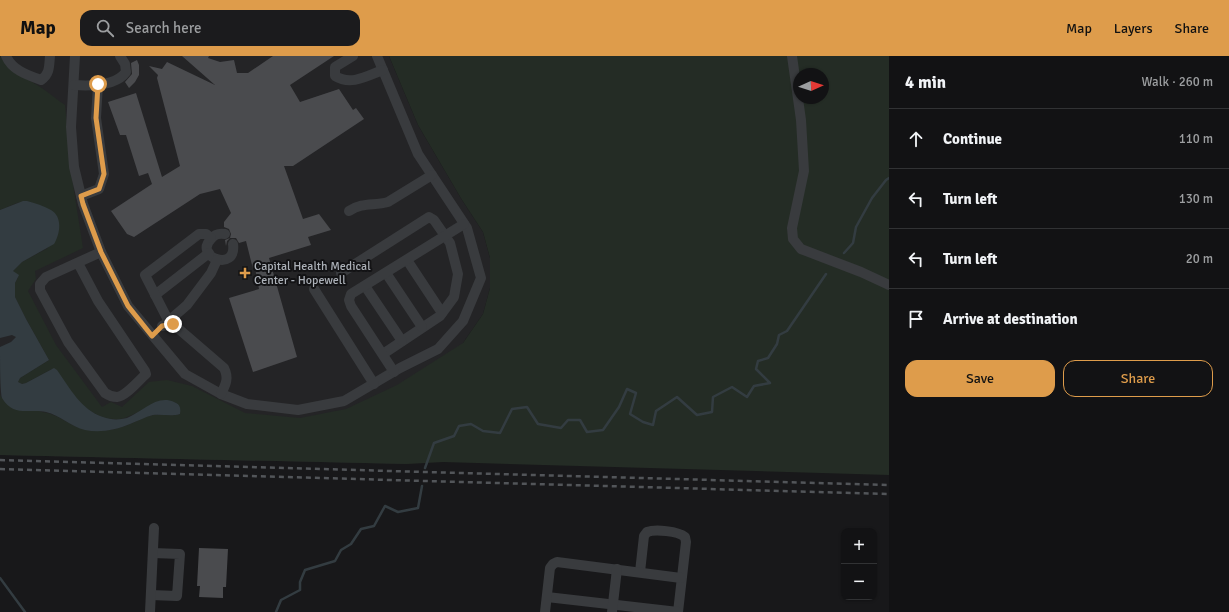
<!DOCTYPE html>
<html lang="en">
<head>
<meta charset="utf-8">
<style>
  body { margin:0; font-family:Signika,sans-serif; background:#1b1b1d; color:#f1f3f6 }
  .controls { position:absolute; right:12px; bottom:12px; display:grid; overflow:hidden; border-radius:8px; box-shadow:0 1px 3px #0004 }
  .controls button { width:36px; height:36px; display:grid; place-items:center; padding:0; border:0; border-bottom:1px solid #313234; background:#121214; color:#f1f3f6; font:20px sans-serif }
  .compass { position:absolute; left:793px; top:12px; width:36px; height:36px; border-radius:50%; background:#121214; box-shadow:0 1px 3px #0004; rotate:87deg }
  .stop { position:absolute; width:12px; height:12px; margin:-9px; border:3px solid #de9c4b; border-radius:50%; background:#fff }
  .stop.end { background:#de9c4b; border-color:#fff; box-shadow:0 1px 4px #0008 }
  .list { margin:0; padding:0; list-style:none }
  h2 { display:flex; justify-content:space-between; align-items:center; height:52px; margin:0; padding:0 16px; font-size:17px }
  h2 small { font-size:13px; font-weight:400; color:#9c9ea0 }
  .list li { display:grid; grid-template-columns:26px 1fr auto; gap:12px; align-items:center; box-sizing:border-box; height:60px; padding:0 16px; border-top:1px solid #313234 }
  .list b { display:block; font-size:15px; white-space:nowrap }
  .list em { font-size:13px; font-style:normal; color:#9c9ea0 }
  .actions { display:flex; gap:8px; padding:12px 16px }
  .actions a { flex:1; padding:9px 0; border:1px solid #de9c4b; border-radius:12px; text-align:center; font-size:14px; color:#de9c4b }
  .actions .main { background:#de9c4b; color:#111 }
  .icon { flex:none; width:22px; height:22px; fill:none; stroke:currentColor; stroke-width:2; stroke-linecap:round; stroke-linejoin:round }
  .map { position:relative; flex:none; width:889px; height:556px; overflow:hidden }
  header { display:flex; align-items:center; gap:24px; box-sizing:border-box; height:56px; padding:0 20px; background:#de9c4b; color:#111 }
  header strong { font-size:19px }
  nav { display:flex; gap:22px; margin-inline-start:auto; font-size:14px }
  .search { width:280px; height:36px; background:#1b1b1d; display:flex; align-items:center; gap:10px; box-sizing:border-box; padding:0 14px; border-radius:12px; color:#9c9ea0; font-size:15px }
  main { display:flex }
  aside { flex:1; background:#121214 }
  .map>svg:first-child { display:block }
</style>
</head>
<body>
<header>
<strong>Map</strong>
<div class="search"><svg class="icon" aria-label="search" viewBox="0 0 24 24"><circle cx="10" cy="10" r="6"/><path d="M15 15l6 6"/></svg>Search here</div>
<nav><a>Map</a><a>Layers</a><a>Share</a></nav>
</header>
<main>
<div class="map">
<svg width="889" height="556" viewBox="0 0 889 556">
  <rect width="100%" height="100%" fill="#18181a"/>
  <path fill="#242426" d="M0,0H389L418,69L462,144L483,176L490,202V232L483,258L463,287L407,408L0,399Z"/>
  <path fill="#242c25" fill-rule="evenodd" d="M0,0C10,16 21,19 37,29C47,35 56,43 65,49L72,122L83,192L35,215L36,223L28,235L56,289L102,351L111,346L122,351L149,326L167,324L192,330L245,357L300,362L346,353L397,329L463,287L483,258L490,232V202L483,176L462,144L418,69L389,0H889V419L443,406L407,408L0,399V338L1,341L42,356C57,357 69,370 84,373C99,377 116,374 130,368C138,365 144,361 153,359C162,358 171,361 180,358C183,328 132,362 120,363C88,366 70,334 52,313L26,327L22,328L18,326L20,322L49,304L26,263L15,241V227L18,222L13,215L22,206L48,192L34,148C23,142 11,150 0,154ZM799,18H823V42H799Z"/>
  <path fill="#333c41" d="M23,145H27C35,147 44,150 51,154C63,161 60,178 54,188L22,206L13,215L19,219L15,227V241L26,263L49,304L20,322L18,326L22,328L26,327L54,312L57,314C70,332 81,354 103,361C111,364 119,364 127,362C142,356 157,338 174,346C180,348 181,352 180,358C171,361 162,358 153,359C145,361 138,365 130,368C116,374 100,377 85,374C71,371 60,359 46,356C30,352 14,362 2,342C0,335 0,301 0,291L11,286L16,281L12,279L0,282V154Z"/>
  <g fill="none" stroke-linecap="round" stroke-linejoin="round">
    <g stroke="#333c41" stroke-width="2.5">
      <path d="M844,197L853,187L856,171L872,142L886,124L889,122"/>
      <path d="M425,412L434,387L454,380L459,370L471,368L483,375L500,377L512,353L527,351L538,368L561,372L568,364H580L587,376L603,374L619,351L627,333L636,337L630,358L643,366L653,369L656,355L677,341L697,359L712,356L713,341L732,331L747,341L754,330L770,327L756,313L758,305L768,302L777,288L779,279L787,275L826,218"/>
      <path d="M0,522L25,556"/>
      <path d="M276,556L281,544L300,534V526L305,514L335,505L341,494L351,488L361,473L374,470L385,450L398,456L418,452L422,430"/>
    </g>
  </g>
  <g fill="#4a4b4e">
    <path d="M182,0H209L208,2L220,6L234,4L237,17H248L273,0H334L290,29L300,46L339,33L353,54L356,52L364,63L293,110H284L303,163L319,158L331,174L308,181L311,189L269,202L297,301L253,316L229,242L259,233L255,212L253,213L246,185L239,187L236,182H230L227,185L226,190L225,184L230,182L231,178L229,173L224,171V166L231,157L220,133L200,138L134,181L127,178L111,155L152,128L148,117L139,120L126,79H120L108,46L136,37L162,121L180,110L157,22L158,19L149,10L162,13L167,6L215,29Z"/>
    <path d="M137,4L139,9V19L135,26L129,32L125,26L132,18L131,7Z"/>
    <path d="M199,492L228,493L226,531H223V542L199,541L200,530H197Z"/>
  </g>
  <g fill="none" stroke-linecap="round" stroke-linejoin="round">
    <g stroke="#393b3e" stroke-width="10">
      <path d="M6,0C12,14 27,19 41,24C50,18 49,10 50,0"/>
      <path d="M75,0L71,71L74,111L83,148L101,196L128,250L185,318L221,338L247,348L298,354L344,345L400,312L438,293L463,265L481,222L467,172L418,98L377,0"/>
      <path d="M353,0L335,11V20C351,30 367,20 383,14"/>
      <path d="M792,0L801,64L804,115L792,172L793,183L801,193L861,216L889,229"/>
      <path d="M74,29C89,30 116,30 126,16L125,8L120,0"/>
      <path d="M81,140L99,133L104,118L96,62L98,28"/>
      <path d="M349,155C363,146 373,150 388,146L432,119"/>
      <path d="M225,178C219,177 215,178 211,183C193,201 237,217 233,188"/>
      <path d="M407,204L442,257"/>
      <path d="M78,207L98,245L145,315L146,318C139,324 126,340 117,341C113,341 108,339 105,337L68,286L40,234V228L46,221L101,196"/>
      <path d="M341,217L429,161L434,164L450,187L458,218L454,241L440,260L383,298"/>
      <path d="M386,217L422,271"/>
      <path d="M365,230L402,285"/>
      <path d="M314,233L374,328"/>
      <path d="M155,239L209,197"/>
      <path d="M168,264L145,219L199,178H206L211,182"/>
      <path d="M164,269L187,249L211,217L217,204"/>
      <path d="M162,270L173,268L224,312C229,322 226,328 221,338"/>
      <path d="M394,316L351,250L349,244L351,238L464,168"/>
      <path d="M640,516L644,480L647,476C655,473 678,475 685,481L686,486L678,556"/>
      <path d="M151,539L177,540L180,498L153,497"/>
      <path d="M547,541L678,556"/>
      <path d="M150,556L154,472"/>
      <path d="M545,556L550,512L553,508L557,506L681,522"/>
      <path d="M612,556L617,513"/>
    </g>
    <g stroke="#525559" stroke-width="2.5" stroke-dasharray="5 4" stroke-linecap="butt">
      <path d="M0,404L889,429"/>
      <path d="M0,413L889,438"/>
    </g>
  </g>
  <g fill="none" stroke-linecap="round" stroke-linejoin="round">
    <path stroke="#de9c4b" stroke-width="5" d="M98,28L96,62L104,118L99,133L81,140L83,148L101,196L128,250L152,280L162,270L173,268"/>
  </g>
  <path fill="#de9c4b" stroke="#131315" stroke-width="1.5" d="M243 211h4v4h4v4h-4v4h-4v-4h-4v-4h4z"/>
  <g text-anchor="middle" stroke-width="4" stroke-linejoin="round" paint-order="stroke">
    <g font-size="12" fill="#acb1b8" stroke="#131315" text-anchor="start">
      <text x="254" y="214">Capital Health Medical<tspan x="254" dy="14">Center - Hopewell</tspan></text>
    </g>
  </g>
</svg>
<div class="controls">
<button>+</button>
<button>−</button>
</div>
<svg class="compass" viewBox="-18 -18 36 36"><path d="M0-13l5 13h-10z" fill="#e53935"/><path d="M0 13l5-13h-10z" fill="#9c9ea0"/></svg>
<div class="stop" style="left:98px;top:28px"></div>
<div class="stop end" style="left:173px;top:268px"></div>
</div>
<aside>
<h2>4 min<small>Walk · 260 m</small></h2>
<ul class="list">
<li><svg class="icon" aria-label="ahead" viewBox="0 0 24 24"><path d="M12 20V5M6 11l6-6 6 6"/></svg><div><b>Continue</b></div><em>110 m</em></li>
<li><svg class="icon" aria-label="left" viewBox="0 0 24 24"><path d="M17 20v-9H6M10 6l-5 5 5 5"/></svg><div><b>Turn left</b></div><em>130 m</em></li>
<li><svg class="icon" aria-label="left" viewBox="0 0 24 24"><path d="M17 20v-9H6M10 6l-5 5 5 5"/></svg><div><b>Turn left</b></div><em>20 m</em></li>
<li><svg class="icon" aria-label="arrive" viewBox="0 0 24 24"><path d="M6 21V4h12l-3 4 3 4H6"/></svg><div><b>Arrive at destination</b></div></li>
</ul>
<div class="actions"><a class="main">Save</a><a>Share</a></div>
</aside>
</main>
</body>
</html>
